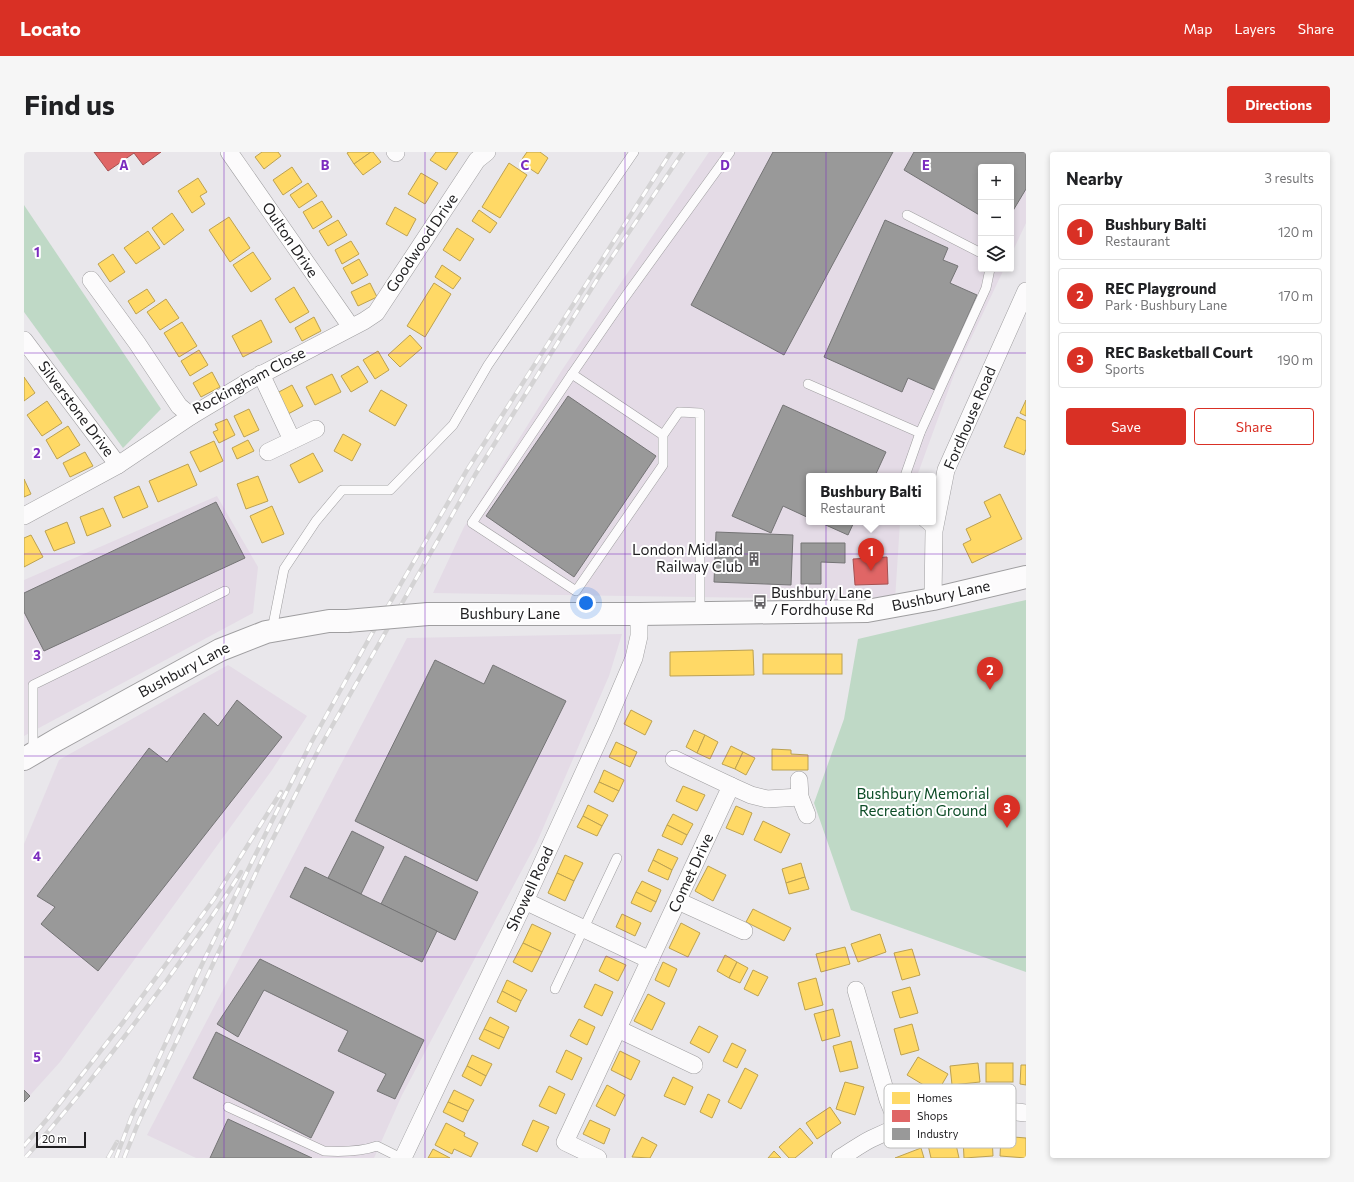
<!DOCTYPE html>
<html lang="en">
<head>
<meta charset="utf-8">
<style>
  body { margin:0; font-family:Commissioner,sans-serif; background:#f6f6f6; color:#202124 }
  .controls { position:absolute; right:12px; top:12px; display:grid; overflow:hidden; border-radius:4px; box-shadow:0 2px 6px #0003 }
  .controls button { width:36px; height:36px; display:grid; place-items:center; padding:0; border:0; border-bottom:1px solid #e0e0e0; background:#fff; color:#202124; font:20px sans-serif }
  .scale { position:absolute; left:12px; bottom:10px; width:50px; box-sizing:border-box; padding-left:4px; border:2px solid #1f1e20; border-top:0; font-size:11px; line-height:14px; white-space:nowrap; color:#1f1e20; -webkit-text-stroke:3px #fff; paint-order:stroke }
  .you { position:absolute; left:562px; top:451px; width:14px; height:14px; margin:-10px; border:3px solid #fff; border-radius:50%; background:#1a73e8; box-shadow:0 0 0 6px #1a73e833 }
  .badge { display:grid; place-items:center; width:26px; height:26px; border-radius:50%; background:#d93025; color:#fff; font-size:13px; font-weight:700 }
  .pin { position:absolute; translate:-50% -33px; filter:drop-shadow(0 1px 2px #0008) }
  .pin::after { content:''; position:absolute; top:21px; width:14px; height:12px; background:inherit; clip-path:polygon(0 0,100% 0,50% 100%) }
  .popup { position:absolute; left:782px; top:321px; width:130px; height:52px; box-sizing:border-box; display:grid; place-content:center; border-radius:4px; background:#fff; filter:drop-shadow(0 1px 3px #0005); font-size:13px; white-space:nowrap; color:#757577 }
  .popup b { font-size:15px; color:#202124 }
  .popup::after { content:''; position:absolute; left:50%; top:100%; margin-left:-8px; border:8px solid transparent; border-top-color:#fff }
  .list { margin:0; padding:0; list-style:none }
  h2 { display:flex; justify-content:space-between; align-items:center; height:52px; margin:0; padding:0 16px; font-size:17px }
  h2 small { font-size:13px; font-weight:400; color:#757577 }
  .list li { display:grid; grid-template-columns:26px 1fr auto; gap:12px; align-items:center; box-sizing:border-box; height:56px; margin:0 8px 8px; padding:0 8px; border:1px solid #e0e0e0; border-radius:4px }
  .list b { display:block; font-size:15px; white-space:nowrap }
  .list p { margin:0; font-size:13px; white-space:nowrap; color:#757577 }
  .list em { font-size:13px; font-style:normal; color:#757577 }
  .actions { display:flex; gap:8px; padding:12px 16px }
  .actions a { flex:1; padding:9px 0; border:1px solid #d93025; border-radius:4px; text-align:center; font-size:14px; color:#d93025 }
  .actions .main { background:#d93025; color:#fff }
  .icon { flex:none; width:22px; height:22px; fill:none; stroke:currentColor; stroke-width:2; stroke-linecap:round; stroke-linejoin:round }
  .map { position:relative; flex:none; width:1002px; height:1006px; overflow:hidden; border-radius:4px }
  header { display:flex; align-items:center; gap:24px; box-sizing:border-box; height:56px; padding:0 20px; background:#d93025; color:#fff }
  header strong { font-size:19px }
  nav { display:flex; gap:22px; margin-inline-start:auto; font-size:14px }
  .intro { display:flex; align-items:center; justify-content:space-between; box-sizing:border-box; height:96px; padding:0 24px }
  h1 { margin:0; font-size:28px }
  .button { padding:10px 18px; border-radius:4px; background:#d93025; color:#fff; font-size:14px; font-weight:700 }
  main { display:flex; gap:24px; padding:0 24px }
  aside { flex:1; background:#fff; border-radius:4px; box-shadow:0 2px 6px #0003 }
  .map>svg:first-child { display:block }
</style>
</head>
<body>
<header>
<strong>Locato</strong>
<nav><a>Map</a><a>Layers</a><a>Share</a></nav>
</header>
<div class="intro"><h1>Find us</h1><a class="button">Directions</a></div>
<main>
<div class="map">
<svg width="1002" height="1006" viewBox="0 0 1002 1006">
  <rect width="100%" height="100%" fill="#e9e7eb"/>
  <g fill="#e4dbe6">
    <path d="M685,0H1002V71L987,103V15H957V117H980L931,220L893,324H785V370H876L871,448L409,441L440,375L538,218Z"/>
    <path d="M193,344L234,415L229,461L0,584V428Z"/>
    <path d="M598,482L585,524L513,690L378,943L350,1006H172L123,983L383,486Z"/>
    <path d="M204,513L283,564L248,618L36,910L0,950V692L35,608Z"/>
  </g>
  <g fill="#bfd9c6">
    <path d="M0,53L137,257L99,296L0,160Z"/>
    <path d="M1002,448V820L827,758L790,651L820,567L834,487Z"/>
  </g>
  <g fill="#ffd966" stroke="#bca151">
    <path d="M238,0H254L257,4L240,17L231,5Z"/>
    <path d="M325,0H347L330,12L323,1Z"/>
    <path d="M347,0H349L357,10L339,23L330,12Z"/>
    <path d="M412,0H434L422,18L406,8Z"/>
    <path d="M503,0H516L524,6L514,22L496,10Z"/>
    <path d="M485,11L503,23L476,66L458,55Z"/>
    <path d="M268,15L278,30L259,43L249,28Z"/>
    <path d="M397,21L414,31L401,52L384,42Z"/>
    <path d="M174,26L183,40L176,44L181,52L168,61L154,39Z"/>
    <path d="M284,31L293,44L275,56L266,43Z"/>
    <path d="M298,49L308,65L289,77L279,60Z"/>
    <path d="M371,55L392,67L383,84L362,72Z"/>
    <path d="M455,58L473,71L466,81L448,69Z"/>
    <path d="M148,61L160,78L140,93L128,76Z"/>
    <path d="M205,65L226,96L206,110L185,78Z"/>
    <path d="M314,68L323,83L304,94L295,79Z"/>
    <path d="M433,76L450,87L436,109L419,98Z"/>
    <path d="M124,79L136,96L112,112L100,96Z"/>
    <path d="M327,89L335,102L318,112L311,98Z"/>
    <path d="M229,100L247,127L227,140L209,113Z"/>
    <path d="M89,102L101,120L86,130L74,112Z"/>
    <path d="M335,107L344,123L328,132L319,116Z"/>
    <path d="M418,113L437,126L429,137L411,125Z"/>
    <path d="M346,131L353,145L334,154L327,140Z"/>
    <path d="M410,131L427,142L401,185L383,174Z"/>
    <path d="M270,135L285,160L266,171L251,147Z"/>
    <path d="M123,137L131,149L112,162L104,149Z"/>
    <path d="M142,147L155,166L136,178L123,160Z"/>
    <path d="M290,165L297,179L278,189L271,176Z"/>
    <path d="M237,168L248,190L219,205L208,184Z"/>
    <path d="M158,170L173,194L155,205L140,181Z"/>
    <path d="M386,183L398,196L376,215L364,203Z"/>
    <path d="M175,198L184,213L166,224L157,209Z"/>
    <path d="M354,199L365,218L351,227L339,208Z"/>
    <path d="M334,214L344,230L327,240L317,224Z"/>
    <path d="M188,220L196,235L177,245L169,231Z"/>
    <path d="M308,222L317,240L291,253L282,235Z"/>
    <path d="M0,225L11,241L0,249Z"/>
    <path d="M268,233L279,254L264,262L253,241Z"/>
    <path d="M357,238L383,253L371,274L345,259Z"/>
    <path d="M1002,248V264L996,261Z"/>
    <path d="M23,249L38,271L18,284L3,263Z"/>
    <path d="M225,257L235,278L220,285L210,264Z"/>
    <path d="M993,265L1002,269V297L1000,303L980,295Z"/>
    <path d="M203,267L211,283L195,291L189,280L194,278L191,272Z"/>
    <path d="M44,274L56,293L33,307L22,288Z"/>
    <path d="M319,282L337,292L328,309L310,299Z"/>
    <path d="M224,288L230,299L213,307L208,296Z"/>
    <path d="M190,289L199,309L176,320L166,300Z"/>
    <path d="M61,300L69,314L46,325L39,311Z"/>
    <path d="M289,301L299,319L275,331L266,313Z"/>
    <path d="M164,312L173,333L134,350L125,329Z"/>
    <path d="M234,324L244,349L222,357L213,332Z"/>
    <path d="M0,327L7,342L0,345Z"/>
    <path d="M115,334L124,355L99,366L90,345Z"/>
    <path d="M976,342L998,387L948,411L939,392L947,388L942,377L967,365L960,350Z"/>
    <path d="M248,354L260,382L238,391L226,364Z"/>
    <path d="M79,356L87,374L63,384L56,365Z"/>
    <path d="M43,370L51,391L30,399L21,379Z"/>
    <path d="M7,383L19,405L0,415V386Z"/>
    <path d="M729,498L730,523L646,524V500Z"/>
    <rect x="739" y="502" width="79" height="20"/>
    <path d="M607,558L628,569L621,583L600,572Z"/>
    <path d="M670,578L681,583L673,601L662,595Z"/>
    <path d="M681,583L694,590L686,607L673,601Z"/>
    <path d="M592,590L613,600L606,615L585,605Z"/>
    <path d="M707,594L719,600L711,617L698,612Z"/>
    <path d="M748,597L767,598V602L784,603V618H748Z"/>
    <path d="M719,600L731,606L722,623L711,617Z"/>
    <path d="M580,618L600,628L595,639L575,630Z"/>
    <path d="M575,630L595,639L589,650L570,640Z"/>
    <path d="M659,634L681,643L673,659L652,649Z"/>
    <path d="M564,653L584,663L578,674L559,664Z"/>
    <path d="M712,654L728,661L719,683L702,676Z"/>
    <path d="M649,662L669,672L663,683L643,673Z"/>
    <path d="M559,664L578,674L573,684L553,675Z"/>
    <path d="M739,669L766,682L757,701L730,688Z"/>
    <path d="M643,673L663,683L658,693L638,684Z"/>
    <path d="M634,697L654,706L648,718L629,708Z"/>
    <path d="M541,703L559,711L550,729L533,721Z"/>
    <path d="M629,708L648,718L644,728L624,719Z"/>
    <path d="M777,711L781,725L762,731L758,717Z"/>
    <path d="M684,714L702,723L689,749L671,739Z"/>
    <path d="M533,721L550,729L541,749L524,741Z"/>
    <path d="M781,725L785,737L765,742L762,731Z"/>
    <path d="M618,729L637,738L632,750L612,740Z"/>
    <path d="M612,740L632,750L627,760L607,751Z"/>
    <path d="M729,757L767,776L760,789L722,770Z"/>
    <path d="M598,762L617,771L611,784L592,775Z"/>
    <path d="M657,771L676,781L664,805L645,796Z"/>
    <path d="M508,772L527,781L518,800L499,791Z"/>
    <path d="M856,782L862,800L834,810L827,792Z"/>
    <path d="M499,791L518,800L508,820L489,810Z"/>
    <path d="M821,795L826,812L797,820L792,802Z"/>
    <path d="M888,797L896,823L878,828L870,801Z"/>
    <path d="M701,803L713,810L705,826L693,819Z"/>
    <path d="M582,804L602,813L594,829L575,819Z"/>
    <path d="M639,810L653,817L645,835L631,828Z"/>
    <path d="M713,810L724,816L716,831L705,826Z"/>
    <path d="M729,818L744,825L734,844L720,837Z"/>
    <path d="M792,826L799,853L781,858L774,831Z"/>
    <path d="M483,828L503,838L497,849L478,839Z"/>
    <path d="M571,832L589,840L578,864L560,855Z"/>
    <path d="M886,835L894,861L876,866L868,840Z"/>
    <path d="M478,839L497,849L492,860L473,850Z"/>
    <path d="M624,842L641,851L628,878L610,869Z"/>
    <path d="M809,857L816,884L798,889L790,862Z"/>
    <path d="M466,865L485,875L480,886L460,877Z"/>
    <path d="M555,867L571,875L563,893L546,884Z"/>
    <path d="M888,872L895,898L877,903L870,877Z"/>
    <path d="M675,874L694,884L685,901L666,891Z"/>
    <path d="M460,877L480,886L475,897L455,887Z"/>
    <path d="M827,889L834,916L816,920L809,894Z"/>
    <path d="M708,891L722,898L713,916L699,909Z"/>
    <path d="M542,898L558,906L548,928L532,920Z"/>
    <path d="M596,899L616,909L607,928L587,918Z"/>
    <path d="M448,903L468,912L462,924L443,914Z"/>
    <path d="M894,905L924,922L913,941L883,923Z"/>
    <path d="M954,911L956,930L928,933L926,914Z"/>
    <rect x="962" y="911" width="27" height="19"/>
    <path d="M997,913H1002V933L996,932Z"/>
    <path d="M443,914L462,924L457,934L438,924Z"/>
    <path d="M721,916L734,923L717,957L704,950Z"/>
    <path d="M649,925L669,935L661,953L640,944Z"/>
    <path d="M821,930L840,935L831,963L812,957Z"/>
    <path d="M583,933L601,943L591,964L572,954Z"/>
    <path d="M525,934L541,942L532,962L515,954Z"/>
    <path d="M430,938L450,948L444,959L424,950Z"/>
    <path d="M684,942L696,948L688,966L676,960Z"/>
    <path d="M424,950L444,959L439,970L419,960Z"/>
    <path d="M806,955L817,971L793,987L782,971Z"/>
    <path d="M509,968L525,975L513,1000L498,993Z"/>
    <path d="M566,968L586,977L580,992L559,982Z"/>
    <path d="M422,971L441,981L440,984L454,991L447,1005L430,997L428,1002L411,993Z"/>
    <path d="M776,976L789,991L771,1006H765L755,995Z"/>
    <path d="M968,984L969,1004L940,1006L939,986Z"/>
    <path d="M977,984L1002,986V1006L976,1004Z"/>
    <path d="M618,985L633,993L626,1006L608,1005Z"/>
    <path d="M931,988L935,1006H907L904,993Z"/>
    <path d="M897,996L900,1006H871Z"/>
    <path d="M409,997L426,1006H404Z"/>
    <path d="M750,999L757,1006H744Z"/>
  </g>
  <g fill="#e06666" stroke="#a65051">
    <path d="M70,0H137L119,13L110,1L84,19Z"/>
    <path d="M863,405L864,432L831,433L829,407Z"/>
  </g>
  <g fill="#999" stroke="#747475">
    <path d="M749,0H869L760,203L667,153Z"/>
    <path d="M890,0H1002V37L987,62V15H957V64L880,18Z"/>
    <path d="M861,68L924,96L919,108L934,114L926,131L953,143L911,238L884,226L878,240L800,205Z"/>
    <path d="M544,244L632,304L550,425L462,364Z"/>
    <path d="M759,253L862,300L851,324H785V366L759,354L747,381L708,364Z"/>
    <path d="M192,350L221,406L20,499L0,460V441Z"/>
    <path d="M795,370H830L824,383Z"/>
    <path d="M692,380L769,383L767,433L690,430Z"/>
    <path d="M777,391H821V411L797,410V432H777Z"/>
    <path d="M411,508L460,532L469,513L542,549L453,729L331,669Z"/>
    <path d="M213,548L258,585L74,819L17,772L31,755L13,744L125,596L143,610L180,561L194,574Z"/>
    <path d="M328,679L360,695L337,742L304,726Z"/>
    <path d="M381,704L454,740L431,788L357,752Z"/>
    <path d="M281,715L413,779L398,810L266,745Z"/>
    <path d="M236,807L400,888L371,947L353,939L362,922L314,899L324,879L240,838L214,885L193,872Z"/>
    <path d="M192,880L310,940L287,986L169,926Z"/>
    <path d="M0,938L6,944L0,950Z"/>
    <path d="M204,967L288,1006H186Z"/>
  </g>
  <g fill="none" stroke-linecap="round" stroke-linejoin="round">
    <defs>
      <g id="service">
        <path d="M883,63L957,101"/>
        <path d="M548,222L601,145L706,0"/>
        <path d="M784,232L896,281"/>
        <path d="M639,283V313L552,439L448,371L548,222L639,283L655,260L676,261V461"/>
        <path d="M881,324L896,281L962,136L966,117"/>
        <path d="M899,370L910,379"/>
        <path d="M248,478L260,417L292,369L318,338H366L429,273L464,213L610,0"/>
        <path d="M9,601V533L201,439"/>
        <path d="M531,837L593,706"/>
        <path d="M204,955L300,999C317,1000 336,1000 353,994L377,1006"/>
      </g>
      <g id="minor">
        <path d="M205,0L327,175"/>
        <path d="M371,0L372,1"/>
        <path d="M67,128L113,191L155,254L167,264L227,228L340,169L352,161L453,8L463,0"/>
        <path d="M0,188L94,313L167,264"/>
        <path d="M237,222L268,288"/>
        <path d="M244,300L292,277"/>
        <path d="M0,364L94,313"/>
        <path d="M909,447L910,379L922,318L1002,139"/>
        <path d="M775,628L776,645L783,663"/>
        <path d="M707,634L727,643L743,647L776,645"/>
        <path d="M501,749L626,808"/>
        <path d="M654,749L720,779"/>
        <path d="M832,838L864,948L875,976"/>
        <path d="M594,877L670,913"/>
        <path d="M379,1006L501,749L581,574L610,506L615,484V462"/>
        <path d="M574,1006L541,990L707,634L650,607"/>
        <path d="M816,1006C826,1000 837,992 847,987C895,963 950,954 1002,961"/>
      </g>
      <g id="tertiary">
        <path d="M404,462H615L843,459L909,447L1002,425"/>
        <path d="M0,607L34,587L196,498L242,480L305,469H323"/>
      </g>
    </defs>
    <use href="#service" stroke="#9f9ea0" stroke-width="10"/>
    <use href="#minor" stroke="#9f9ea0" stroke-width="18"/>
    <use href="#tertiary" stroke="#9f9ea0" stroke-width="24"/>
    <use href="#service" stroke="#fcfbfc" stroke-width="9"/>
    <use href="#minor" stroke="#fcfbfc" stroke-width="17"/>
    <use href="#tertiary" stroke="#fcfbfc" stroke-width="22"/>
    <defs>
      <g id="rail">
        <path d="M0,994L24,966L100,869L190,747L257,640"/>
        <path d="M1,1006C52,949 98,889 143,828C169,792 194,757 217,720"/>
        <path d="M84,1006L93,990"/>
        <path d="M92,1006L107,966L181,806L241,683L287,591L346,485L443,318L647,0"/>
        <path d="M100,1006L115,969L238,708L295,597L451,323L576,123L659,0"/>
      </g>
    </defs>
    <use href="#rail" stroke="#d4d3d4" stroke-width="4.5"/>
    <use href="#rail" stroke="#fff" stroke-width="3" stroke-dasharray="9" stroke-linecap="butt"/>
    <defs>
      <path id="tertiary-bridge" d="M323,469L404,462"/>
    </defs>
    <use href="#tertiary-bridge" stroke="#9f9ea0" stroke-width="24" stroke-linecap="butt"/>
    <use href="#tertiary-bridge" stroke="#fcfbfc" stroke-width="22"/>
  </g>
  <path fill="none" stroke="#7b2cbf" stroke-width="1" stroke-opacity="0.55" d="M200,0V1006M401,0V1006M601,0V1006M802,0V1006M0,201H1002M0,402H1002M0,604H1002M0,805H1002"/>
  <defs>
    <symbol id="building-bare" viewBox="-9 -9 18 18"><path d="M-4-6H4V6H1V3H-1V6H-4ZM-2.5-4.3h1.7v1.8h-1.7ZM.8-4.3h1.7v1.8H.8ZM-2.5-1h1.7V.8h-1.7ZM.8-1h1.7V.8H.8Z" fill="#666467" stroke="#fff" stroke-width="2.5" paint-order="stroke"/></symbol>
    <symbol id="bus-bare" viewBox="-9 -9 18 18"><path d="M-5-6H5V4H4V6H2V4H-2V6H-4V4H-5ZM-3.5-4V0h7V-4ZM-3.5 1.2v1.5H-2V1.2ZM2 1.2v1.5H3.5V1.2Z" fill="#666467" stroke="#fff" stroke-width="2.5" paint-order="stroke"/></symbol>
  </defs>
  <g fill-rule="evenodd">
    <use href="#building-bare" x="720" y="397" width="20" height="20"/>
    <use href="#bus-bare" x="726" y="440" width="20" height="20"/>
  </g>
  <g text-anchor="middle" stroke-width="4" stroke-linejoin="round" paint-order="stroke">
    <g font-size="15" fill="#1f1e20" stroke="#fff">
      <text transform="translate(266 88) rotate(56)" y="5">Oulton Drive</text>
      <text transform="translate(398 91) rotate(-56)" y="5">Goodwood Drive</text>
      <text transform="translate(225 229) rotate(-28)" y="5">Rockingham Close</text>
      <text transform="translate(52 257) rotate(53)" y="5">Silverstone Drive</text>
      <text transform="translate(946 266) rotate(-67)" y="5">Fordhouse Road</text>
      <text transform="translate(917 444) rotate(-12)" y="5">Bushbury Lane</text>
      <text x="486" y="467">Bushbury Lane</text>
      <text transform="translate(160 518) rotate(-28)" y="5">Bushbury Lane</text>
      <text transform="translate(667 721) rotate(-65)" y="5">Comet Drive</text>
      <text transform="translate(506 737) rotate(-65)" y="5">Showell Road</text>
    </g>
    <g font-size="15" fill="#1f1e20" stroke="#fff" text-anchor="end">
      <text x="719" y="403">London Midland<tspan x="719" dy="17">Railway Club</tspan></text>
      <text x="747" y="446" text-anchor="start">Bushbury Lane<tspan x="747" dy="17">/ Fordhouse Rd</tspan></text>
    </g>
    <g font-size="15" fill="#0d4d27" stroke="#fff">
      <text x="899" y="647">Bushbury Memorial<tspan x="899" dy="17">Recreation Ground</tspan></text>
    </g>
  </g>
  <rect x="860" y="932" width="132" height="64" rx="6" fill="#fff" stroke="#bcbcbc" stroke-width="1"/>
  <rect x="868" y="940" width="18" height="12" fill="#ffd966"/>
  <rect x="868" y="958" width="18" height="12" fill="#e06666"/>
  <rect x="868" y="976" width="18" height="12" fill="#999"/>
  <g font-size="11" fill="#1f1e20">
    <text x="893" y="950">Homes</text>
    <text x="893" y="968">Shops</text>
    <text x="893" y="986">Industry</text>
  </g>
  <g font-size="13" text-anchor="middle" font-weight="bold" fill="#7b2cbf" stroke="#fff" stroke-width="4" stroke-linejoin="round" paint-order="stroke">
    <text x="100" y="18">A</text>
    <text x="301" y="18">B</text>
    <text x="501" y="18">C</text>
    <text x="701" y="18">D</text>
    <text x="902" y="18">E</text>
    <text x="13" y="105">1</text>
    <text x="13" y="306">2</text>
    <text x="13" y="508">3</text>
    <text x="13" y="709">4</text>
    <text x="13" y="910">5</text>
  </g>
</svg>
<div class="controls">
<button>+</button>
<button>−</button>
<button><svg class="icon" aria-label="layers" viewBox="0 0 24 24"><path d="M12 4l9 5-9 5-9-5zM3 14l9 5 9-5"/></svg></button>
</div>
<div class="scale">20 m</div>
<div class="you"></div>
<div class="pin badge" style="left:847px;top:419px">1</div>
<div class="popup"><b>Bushbury Balti</b>Restaurant</div>
<div class="pin badge" style="left:966px;top:538px">2</div>
<div class="pin badge" style="left:983px;top:676px">3</div>
</div>
<aside>
<h2>Nearby<small>3 results</small></h2>
<ul class="list">
<li><span class="badge">1</span><div><b>Bushbury Balti</b><p>Restaurant</p></div><em>120 m</em></li>
<li><span class="badge">2</span><div><b>REC Playground</b><p>Park · Bushbury Lane</p></div><em>170 m</em></li>
<li><span class="badge">3</span><div><b>REC Basketball Court</b><p>Sports</p></div><em>190 m</em></li>
</ul>
<div class="actions"><a class="main">Save</a><a>Share</a></div>
</aside>
</main>
</body>
</html>
